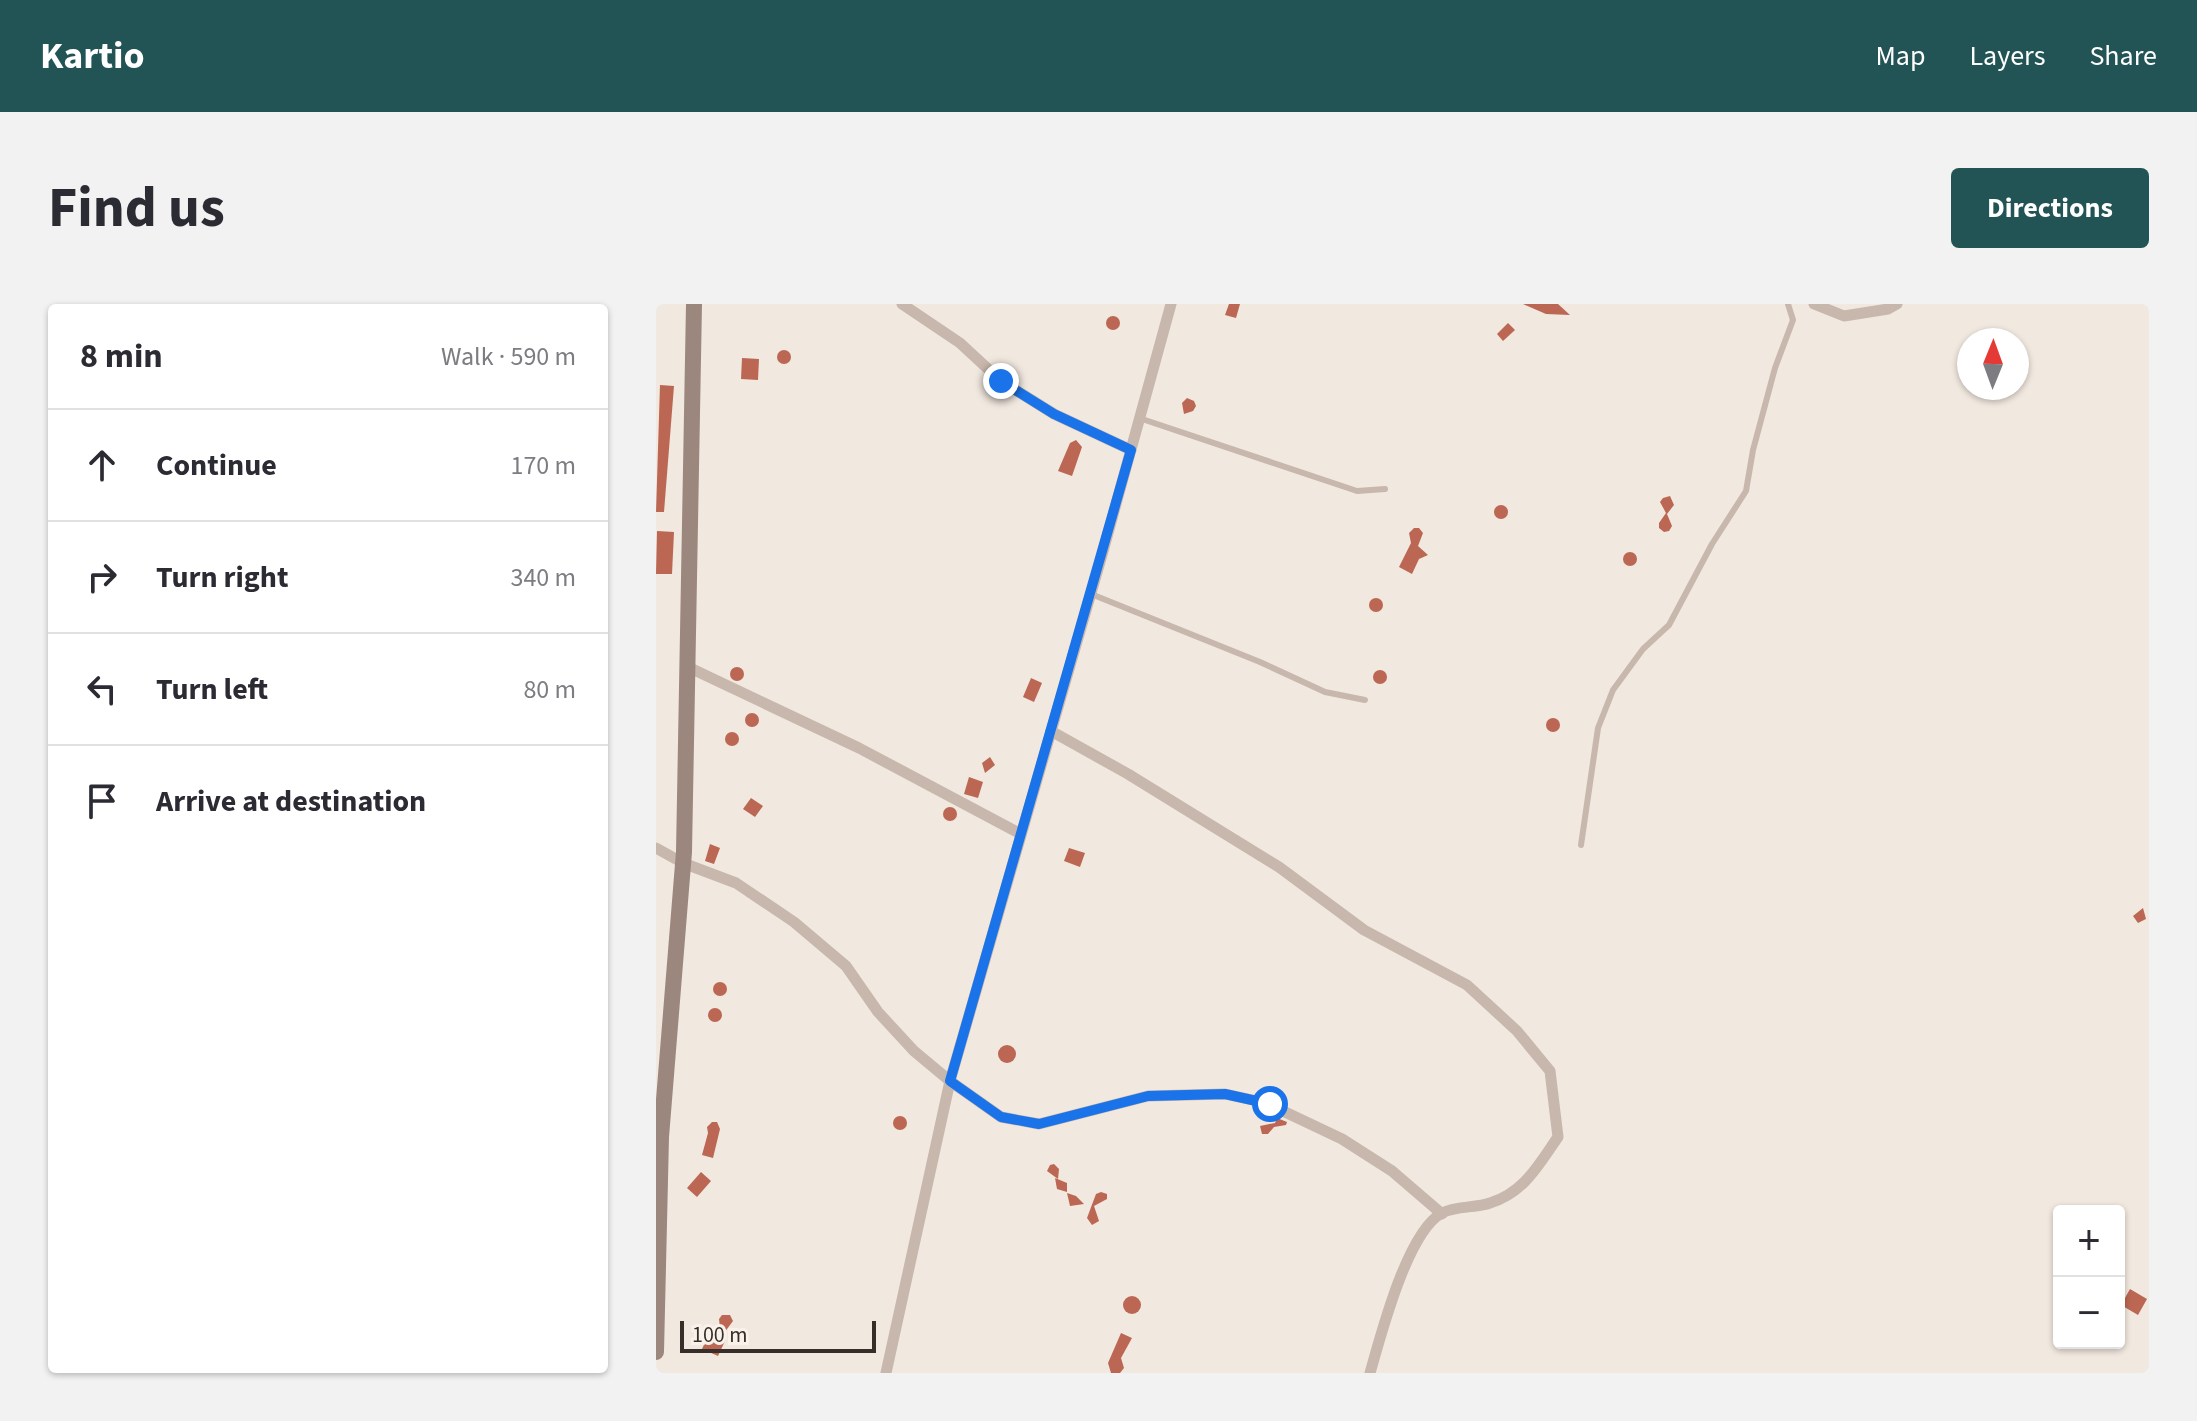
<!DOCTYPE html>
<html lang="en">
<head>
<meta charset="utf-8">
<style>
  body { margin:0; font-family:"Source Sans 3",sans-serif; background:#f2f2f3; color:#2b2b33 }
  .controls { position:absolute; right:24px; bottom:24px; display:grid; overflow:hidden; border-radius:8px; box-shadow:0 2px 6px #0004 }
  .controls button { width:72px; height:72px; display:grid; place-items:center; padding:0; border:0; border-bottom:2px solid #e1e1e2; background:#fff; color:#2b2b33; font:40px sans-serif }
  .compass { position:absolute; left:1301px; top:24px; width:72px; height:72px; border-radius:50%; background:#fff; box-shadow:0 2px 6px #0004; rotate:1deg }
  .scale { position:absolute; left:24px; bottom:20px; width:196px; box-sizing:border-box; padding-left:8px; border:4px solid #372e2a; border-top:0; font-size:22px; line-height:28px; white-space:nowrap; color:#372e2a; -webkit-text-stroke:6px #f9f2eb; paint-order:stroke }
  .stop { position:absolute; width:24px; height:24px; margin:-18px; border:6px solid #1a73e8; border-radius:50%; background:#fff }
  .stop.end { background:#1a73e8; border-color:#fff; box-shadow:0 2px 8px #0008 }
  .list { margin:0; padding:0; list-style:none }
  h2 { display:flex; justify-content:space-between; align-items:center; height:104px; margin:0; padding:0 32px; font-size:34px }
  h2 small { font-size:26px; font-weight:400; color:#7c7c81 }
  .list li { display:grid; grid-template-columns:52px 1fr auto; gap:24px; align-items:center; box-sizing:border-box; height:112px; padding:0 32px; border-top:2px solid #e1e1e2 }
  .list b { display:block; font-size:30px; white-space:nowrap }
  .list em { font-size:26px; font-style:normal; color:#7c7c81 }
  .icon { flex:none; width:44px; height:44px; fill:none; stroke:currentColor; stroke-width:2; stroke-linecap:round; stroke-linejoin:round }
  .map { position:relative; flex:none; width:1493px; height:1069px; overflow:hidden; border-radius:8px }
  header { display:flex; align-items:center; gap:48px; box-sizing:border-box; height:112px; padding:0 40px; background:#235455; color:#fff }
  header strong { font-size:38px }
  nav { display:flex; gap:44px; margin-inline-start:auto; font-size:28px }
  .intro { display:flex; align-items:center; justify-content:space-between; box-sizing:border-box; height:192px; padding:0 48px }
  h1 { margin:0; font-size:56px }
  .button { padding:20px 36px; border-radius:8px; background:#235455; color:#fff; font-size:28px; font-weight:700 }
  main { display:flex; gap:48px; padding:0 48px }
  aside { flex:1; background:#fff; border-radius:8px; box-shadow:0 2px 6px #0004 }
  .map>svg:first-child { display:block }
</style>
</head>
<body>
<header>
<strong>Kartio</strong>
<nav><a>Map</a><a>Layers</a><a>Share</a></nav>
</header>
<div class="intro"><h1>Find us</h1><a class="button">Directions</a></div>
<main>
<aside>
<h2>8 min<small>Walk · 590 m</small></h2>
<ul class="list">
<li><svg class="icon" aria-label="ahead" viewBox="0 0 24 24"><path d="M12 20V5M6 11l6-6 6 6"/></svg><div><b>Continue</b></div><em>170 m</em></li>
<li><svg class="icon" aria-label="right" viewBox="0 0 24 24"><path d="M7 20v-9h11M14 6l5 5-5 5"/></svg><div><b>Turn right</b></div><em>340 m</em></li>
<li><svg class="icon" aria-label="left" viewBox="0 0 24 24"><path d="M17 20v-9H6M10 6l-5 5 5 5"/></svg><div><b>Turn left</b></div><em>80 m</em></li>
<li><svg class="icon" aria-label="arrive" viewBox="0 0 24 24"><path d="M6 21V4h12l-3 4 3 4H6"/></svg><div><b>Arrive at destination</b></div></li>
</ul>
</aside>
<div class="map">
<svg width="1493" height="1069" viewBox="0 0 1493 1069">
  <rect width="100%" height="100%" fill="#f1e8df"/>
  <g fill="#bb6753">
    <path d="M573,0H584L580,14L569,11Z"/>
    <path d="M867,0H902L914,11L890,10Z"/>
    <circle cx="457" cy="19" r="7"/>
    <path d="M852,19L859,26L847,37L841,30Z"/>
    <circle cx="128" cy="53" r="7"/>
    <path d="M86,54L103,55L102,76L85,75Z"/>
    <path d="M4,81L18,82L8,208H0Z"/>
    <path d="M531,94L538,97L540,102L537,107L528,110L526,99Z"/>
    <path d="M420,136L426,143L416,172L402,167L414,139Z"/>
    <path d="M1014,192L1018,201L1011,210L1016,222L1013,227L1008,228L1003,224V219L1010,209L1004,198L1007,194Z"/>
    <circle cx="845" cy="208" r="7"/>
    <path d="M758,224H763L767,229L762,242L772,251L763,255L756,270L743,263L755,239L753,229Z"/>
    <path d="M1,227L18,228L16,270H0Z"/>
    <circle cx="974" cy="255" r="7"/>
    <circle cx="720" cy="301" r="7"/>
    <circle cx="81" cy="370" r="7"/>
    <circle cx="724" cy="373" r="7"/>
    <path d="M375,374L386,379L378,398L367,393Z"/>
    <circle cx="96" cy="416" r="7"/>
    <circle cx="897" cy="421" r="7"/>
    <circle cx="76" cy="435" r="7"/>
    <path d="M334,453L339,461L329,469L326,459Z"/>
    <path d="M313,473L327,478L322,494L308,490Z"/>
    <path d="M95,494L107,502L99,513L87,505Z"/>
    <circle cx="294" cy="510" r="7"/>
    <path d="M54,540L64,544L58,560L49,557Z"/>
    <path d="M413,544L429,549L424,563L408,557Z"/>
    <path d="M1487,604L1490,615L1482,619L1477,612Z"/>
    <circle cx="64" cy="685" r="7"/>
    <circle cx="59" cy="711" r="7"/>
    <circle cx="351" cy="750" r="9"/>
    <circle cx="244" cy="819" r="7"/>
    <path d="M621,814L631,818L630,821L618,823L612,830H606L604,822L619,819Z"/>
    <path d="M56,818H61L64,825L57,854L46,851L52,829L51,823Z"/>
    <path d="M398,860L403,865L402,875L391,867L394,861Z"/>
    <path d="M45,868L55,877L41,893L31,884Z"/>
    <path d="M399,874L411,879V888L401,885Z"/>
    <path d="M445,888L451,890V895L438,902L443,917L436,921L431,914L440,890Z"/>
    <path d="M411,889L420,892L428,900L414,902Z"/>
    <path d="M1474,985L1491,995L1482,1011L1465,1001Z"/>
    <circle cx="476" cy="1001" r="9"/>
    <path d="M66,1011H74L77,1017L65,1033L70,1035L62,1052L46,1045L54,1028L65,1033L63,1015Z"/>
    <path d="M465,1029L476,1034L465,1054L468,1064L464,1069H455L452,1059Z"/>
  </g>
  <g fill="none" stroke-linecap="round" stroke-linejoin="round">
    <g stroke="#c8b7ac" stroke-width="6">
      <path d="M483,114L701,187L729,185"/>
      <path d="M435,290L604,358L669,388L709,396"/>
      <path d="M925,541L942,424L957,386L987,345L1013,321L1056,240L1090,187L1097,146L1119,64L1137,16L1132,0"/>
    </g>
    <g stroke="#c8b7ac" stroke-width="11">
      <path d="M246,0L304,39L345,77L398,110L475,146"/>
      <path d="M1158,0L1188,12L1232,5L1241,0"/>
      <path d="M32,363L203,444L365,530"/>
      <path d="M395,427L472,470L623,563L708,626L811,681L861,727L894,767L902,833C883,860 868,889 834,899C820,904 799,902 786,909C751,928 725,1031 714,1069"/>
      <path d="M0,544L27,559L80,579L138,618L190,662L222,708L258,747L294,777L345,813L383,820L492,792L569,790L610,799L686,835L736,867L786,910"/>
      <path d="M230,1069L294,777L446,251L515,0"/>
    </g>
    <path stroke="#9b877e" stroke-width="16" d="M0,1048L5,833L28,548L38,0"/>
  </g>
  <g fill="none" stroke-linecap="round" stroke-linejoin="round">
    <path stroke="#1a73e8" stroke-width="10" d="M345,77L398,110L475,146L294,777L345,813L383,820L492,792L569,790L614,800"/>
  </g>
</svg>
<div class="controls">
<button>+</button>
<button>−</button>
</div>
<svg class="compass" viewBox="-18 -18 36 36"><path d="M0-13l5 13h-10z" fill="#e53935"/><path d="M0 13l5-13h-10z" fill="#7c7c81"/></svg>
<div class="scale">100 m</div>
<div class="stop" style="left:614px;top:800px"></div>
<div class="stop end" style="left:345px;top:77px"></div>
</div>
</main>
</body>
</html>
